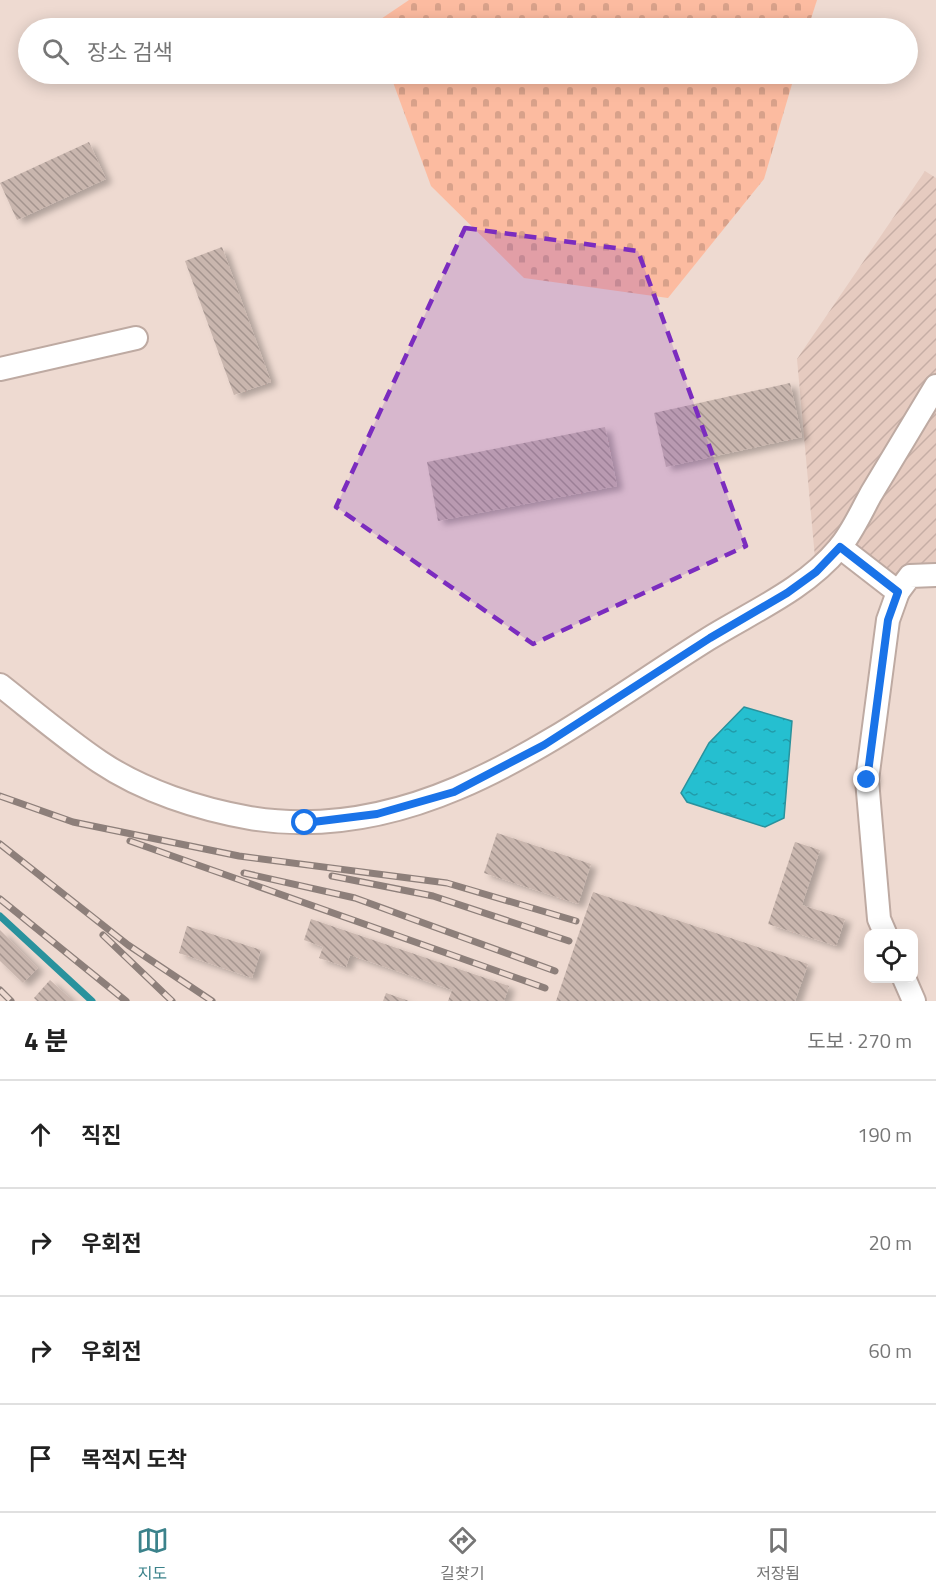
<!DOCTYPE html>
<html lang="ko">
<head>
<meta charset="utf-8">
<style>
  body { margin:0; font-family:"Titillium Web","Noto Sans KR",sans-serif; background:#f2f2f2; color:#222 }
  .controls { position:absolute; right:18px; bottom:18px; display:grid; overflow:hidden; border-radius:12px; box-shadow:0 3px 15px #0003 }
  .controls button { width:54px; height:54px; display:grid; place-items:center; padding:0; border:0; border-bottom:2px solid #e0e0e0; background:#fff; color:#222; font:30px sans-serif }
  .stop { position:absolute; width:18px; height:18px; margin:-14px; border:4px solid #1a73e8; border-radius:50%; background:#fff }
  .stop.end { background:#1a73e8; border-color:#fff; box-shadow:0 2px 6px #0008 }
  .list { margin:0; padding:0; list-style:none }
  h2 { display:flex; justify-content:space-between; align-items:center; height:78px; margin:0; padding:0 24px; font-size:26px }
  h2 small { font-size:20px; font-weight:400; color:#767676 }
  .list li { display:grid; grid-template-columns:39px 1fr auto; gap:18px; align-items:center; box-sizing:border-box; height:108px; padding:0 24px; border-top:2px solid #e0e0e0 }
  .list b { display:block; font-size:22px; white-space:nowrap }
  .list em { font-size:20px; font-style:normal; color:#767676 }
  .icon { flex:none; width:33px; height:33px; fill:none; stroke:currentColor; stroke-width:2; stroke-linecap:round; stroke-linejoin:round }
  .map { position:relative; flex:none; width:936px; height:1001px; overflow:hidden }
  .search { position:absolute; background:#fff; box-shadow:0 3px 15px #0003; left:18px; right:18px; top:18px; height:66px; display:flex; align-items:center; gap:15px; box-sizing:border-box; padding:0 21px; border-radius:33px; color:#767676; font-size:22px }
  .sheet { height:510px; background:#fff }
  nav { display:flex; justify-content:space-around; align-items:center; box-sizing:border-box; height:84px; border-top:2px solid #e0e0e0; background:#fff; font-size:16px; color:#767676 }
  nav a { display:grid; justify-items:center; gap:3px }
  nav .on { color:#3b828b }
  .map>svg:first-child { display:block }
</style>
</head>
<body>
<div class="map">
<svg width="936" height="1001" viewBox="0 0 936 1001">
  <defs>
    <pattern id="industrial-furrows" width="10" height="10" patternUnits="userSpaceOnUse" patternTransform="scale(1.5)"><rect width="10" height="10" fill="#e6cbc0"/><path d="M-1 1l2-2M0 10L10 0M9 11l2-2" fill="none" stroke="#c6aea5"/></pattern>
    <pattern id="cemetery-stones" width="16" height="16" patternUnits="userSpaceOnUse" patternTransform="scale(1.5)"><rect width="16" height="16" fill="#fcbba0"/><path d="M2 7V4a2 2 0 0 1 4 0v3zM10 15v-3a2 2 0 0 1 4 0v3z" fill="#d8a18a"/></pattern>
    <pattern id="water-ripples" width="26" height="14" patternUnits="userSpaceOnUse" patternTransform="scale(1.5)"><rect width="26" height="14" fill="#25bfd0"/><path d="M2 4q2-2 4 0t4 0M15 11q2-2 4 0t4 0" fill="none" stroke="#219ba9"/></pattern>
    <pattern id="building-back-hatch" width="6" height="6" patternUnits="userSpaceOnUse" patternTransform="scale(1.5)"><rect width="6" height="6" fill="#c9b6ae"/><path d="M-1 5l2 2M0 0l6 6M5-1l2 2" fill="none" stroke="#a4948e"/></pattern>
    <filter id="shadow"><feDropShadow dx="6" dy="4" stdDeviation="3" flood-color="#0004"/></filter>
  </defs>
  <rect width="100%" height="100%" fill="#eedad1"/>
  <path fill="url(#industrial-furrows)" d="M925,171L936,178V584L815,558L797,359Z"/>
  <g fill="url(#cemetery-stones)">
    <path d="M409,0H817L808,28H374L372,25Z"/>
    <path d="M390,74H795L764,179L668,298L524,278L431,186Z"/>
  </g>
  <path fill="url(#water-ripples)" stroke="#29929d" stroke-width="1.5" d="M744,707L792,721L784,818L765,827L687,802L681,793L709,743Z"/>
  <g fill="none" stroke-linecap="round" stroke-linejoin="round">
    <path stroke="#29929d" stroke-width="7" d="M0,916L92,1001"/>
  </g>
  <g fill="url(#building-back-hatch)" filter="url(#shadow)">
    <path d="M89,142L106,179L17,220L0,183Z"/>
    <path d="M222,247L271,382L234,395L185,261Z"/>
    <path d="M790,383L802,437L666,467L654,413Z"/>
    <path d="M605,427L617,486L438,521L427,462Z"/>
    <path d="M497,833L591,864L578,904L484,873Z"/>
    <path d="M795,842L820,850L802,905L845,919L836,946L768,924Z"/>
    <path d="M593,892L808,964L795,1001H556Z"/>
    <path d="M311,919L509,986L504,1001H448L452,990L350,955L346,967L319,958L323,947L304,940Z"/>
    <path d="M187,926L261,950L252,978L179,953Z"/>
    <path d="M0,930L38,968L23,983L0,961Z"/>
    <path d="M50,980L73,1001H37L34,998Z"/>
    <path d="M386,993L409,1001H383Z"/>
  </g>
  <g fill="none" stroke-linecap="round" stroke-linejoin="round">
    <defs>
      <g id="street">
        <path d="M0,369L136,338"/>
        <path d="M840,547L898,592L888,620L867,780L879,919L885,933"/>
        <path d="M898,592L910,576L936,575"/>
        <path d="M0,685C33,711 66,739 100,762C143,791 199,809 250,818C425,847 569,726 708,639C753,611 804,590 839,548C852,533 861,512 871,494C893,458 914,422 936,386"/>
        <path d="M904,978L914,1001"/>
      </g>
    </defs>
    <use href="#street" stroke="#beaaa2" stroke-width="26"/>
    <use href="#street" stroke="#fff" stroke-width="22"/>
    <defs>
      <g id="rail">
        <path d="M0,796L73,822L239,856L447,883L576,921"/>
        <path d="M130,841L545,988"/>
        <path d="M0,844L128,945L212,1001"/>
        <path d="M244,873L355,898L555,971"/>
        <path d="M332,876L433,896L569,941"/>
        <path d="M0,899L126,1001"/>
        <path d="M103,935L172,1001"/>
        <path d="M0,990L11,1001"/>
      </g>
    </defs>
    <use href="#rail" stroke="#8d7f7a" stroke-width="7"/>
    <use href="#rail" stroke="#eedad1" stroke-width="4.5" stroke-dasharray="14" stroke-linecap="butt"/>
  </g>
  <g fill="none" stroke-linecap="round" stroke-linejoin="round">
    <path stroke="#1a73e8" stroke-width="8" d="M305,823L377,814L454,792L544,745L710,638L787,593L816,572L840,547L898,592L888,620L867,780"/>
  </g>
  <path fill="#7b2cbf" fill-opacity="0.2" stroke="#7b2cbf" stroke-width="4.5" stroke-dasharray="12 8" stroke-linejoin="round" d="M465,228L638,251L746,546L533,644L336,507Z"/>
</svg>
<div class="controls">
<button><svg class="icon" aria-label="locate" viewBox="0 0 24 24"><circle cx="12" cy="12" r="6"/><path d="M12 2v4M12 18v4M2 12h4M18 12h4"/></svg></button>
</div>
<div class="stop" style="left:305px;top:823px"></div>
<div class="stop end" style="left:867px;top:780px"></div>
<div class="search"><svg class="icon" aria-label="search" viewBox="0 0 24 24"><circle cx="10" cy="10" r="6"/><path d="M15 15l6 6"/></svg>장소 검색</div>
</div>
<section class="sheet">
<h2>4 분<small>도보 · 270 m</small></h2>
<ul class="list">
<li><svg class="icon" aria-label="ahead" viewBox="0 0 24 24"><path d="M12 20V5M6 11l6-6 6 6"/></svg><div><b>직진</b></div><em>190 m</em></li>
<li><svg class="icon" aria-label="right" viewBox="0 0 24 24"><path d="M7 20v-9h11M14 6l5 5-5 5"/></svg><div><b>우회전</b></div><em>20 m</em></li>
<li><svg class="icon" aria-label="right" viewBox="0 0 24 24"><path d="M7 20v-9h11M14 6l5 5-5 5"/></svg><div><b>우회전</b></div><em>60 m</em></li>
<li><svg class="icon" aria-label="arrive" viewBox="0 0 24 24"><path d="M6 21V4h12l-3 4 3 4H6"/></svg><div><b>목적지 도착</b></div></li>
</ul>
</section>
<nav>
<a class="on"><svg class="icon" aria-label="map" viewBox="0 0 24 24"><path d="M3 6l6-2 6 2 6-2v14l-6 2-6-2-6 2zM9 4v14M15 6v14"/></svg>지도</a>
<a><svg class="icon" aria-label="directions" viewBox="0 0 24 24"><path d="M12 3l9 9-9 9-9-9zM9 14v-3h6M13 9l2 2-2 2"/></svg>길찾기</a>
<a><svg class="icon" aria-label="saved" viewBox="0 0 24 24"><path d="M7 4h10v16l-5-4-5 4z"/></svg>저장됨</a>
</nav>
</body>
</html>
